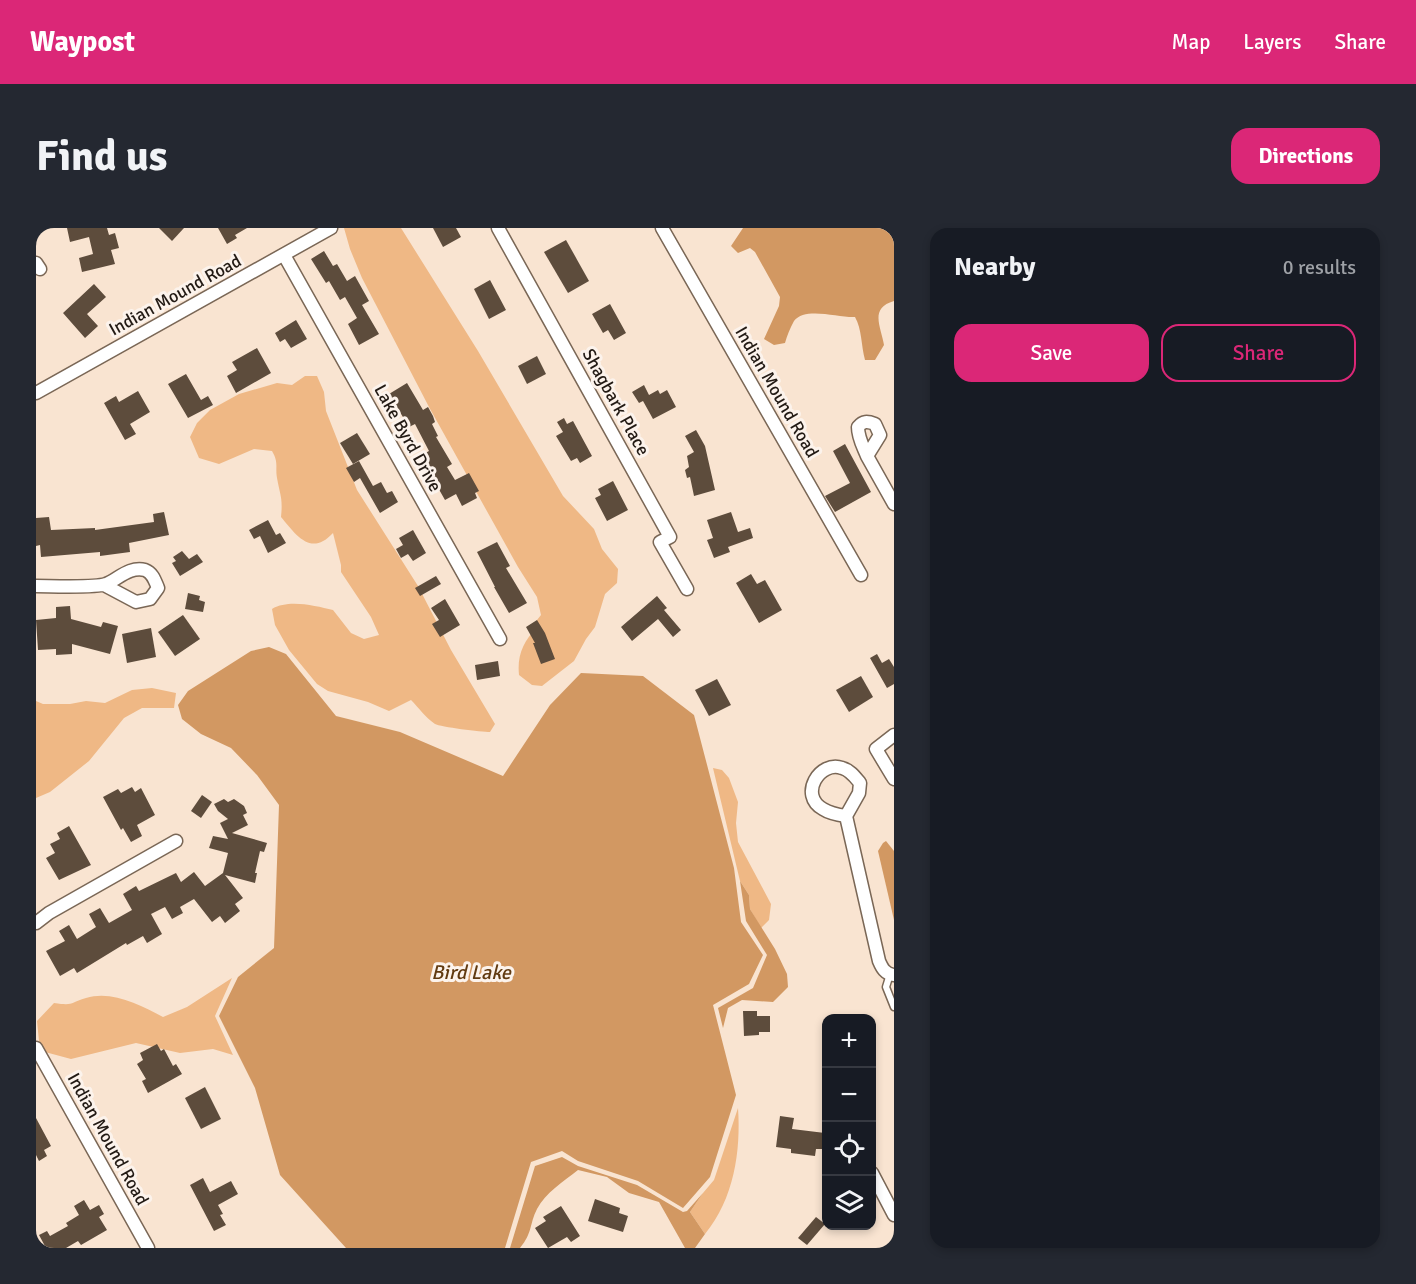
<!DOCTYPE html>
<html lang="en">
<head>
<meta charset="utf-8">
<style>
  body { margin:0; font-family:Signika,sans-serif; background:#242831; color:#f1f3f6 }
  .controls { position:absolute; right:18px; bottom:18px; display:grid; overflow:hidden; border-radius:12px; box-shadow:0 3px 9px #0003 }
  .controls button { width:54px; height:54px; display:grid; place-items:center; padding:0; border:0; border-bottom:2px solid #363941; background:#171b24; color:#f1f3f6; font:30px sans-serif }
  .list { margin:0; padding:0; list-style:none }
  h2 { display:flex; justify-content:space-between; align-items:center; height:78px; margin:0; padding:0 24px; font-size:26px }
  h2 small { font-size:20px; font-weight:400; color:#9ea1a6 }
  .actions { display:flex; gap:12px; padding:18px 24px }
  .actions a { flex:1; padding:14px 0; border:2px solid #db2777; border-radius:18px; text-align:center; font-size:21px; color:#db2777 }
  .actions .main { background:#db2777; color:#fff }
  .icon { flex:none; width:33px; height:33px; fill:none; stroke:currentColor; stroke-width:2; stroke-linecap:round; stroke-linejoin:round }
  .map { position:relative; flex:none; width:858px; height:1020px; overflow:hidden; border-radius:18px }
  header { display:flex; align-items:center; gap:36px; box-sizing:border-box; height:84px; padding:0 30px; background:#db2777; color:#fff }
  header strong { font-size:28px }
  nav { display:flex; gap:33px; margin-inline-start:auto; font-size:21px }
  .intro { display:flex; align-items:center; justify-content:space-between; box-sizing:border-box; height:144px; padding:0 36px }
  h1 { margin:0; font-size:42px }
  .button { padding:15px 27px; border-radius:18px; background:#db2777; color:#fff; font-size:21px; font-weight:700 }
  main { display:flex; gap:36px; padding:0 36px }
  aside { flex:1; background:#171b24; border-radius:18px; box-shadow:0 3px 9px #0003 }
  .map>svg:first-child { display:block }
</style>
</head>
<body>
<header>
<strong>Waypost</strong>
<nav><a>Map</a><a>Layers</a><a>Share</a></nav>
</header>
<div class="intro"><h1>Find us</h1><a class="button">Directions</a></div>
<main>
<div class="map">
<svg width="858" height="1020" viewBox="0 0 858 1020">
  <rect width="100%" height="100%" fill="#f9e4d1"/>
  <g fill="#efb885">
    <path d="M308,0H365L442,123L527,268L558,301L566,321L582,341L581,355L569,366L559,399L550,411L538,433L506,458L496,457L483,447C481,428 487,413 501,400V392L505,387L501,369L482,339L393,179L326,50L314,21Z"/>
    <path d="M269,148H281L288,164L290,183L321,262L382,358L415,422L459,496L454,504C446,504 404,499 399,496C389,489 383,480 375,472L353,483L332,474L292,463L281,456L253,422L239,397L236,381C253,371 279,378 297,382L315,405L328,411L343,407L335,389L305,344V337L297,305C275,329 260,307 245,289C247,270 244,267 241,250C239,238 243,235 236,223L218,221L183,236L163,230L154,209L161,195L174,182L203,166L241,155L256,157Z"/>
    <path d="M116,460L140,465L138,480H106L88,490L53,533L14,564L0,570V473L7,476H34L50,473L69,475L96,462Z"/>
    <path d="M677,540L686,542L693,550L702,574L700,595L702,614L735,676L733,692L725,700L714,681L713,667L704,653Z"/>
    <path d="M196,750L179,788L197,827L177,821L144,825L100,815L35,831L9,824L3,813L1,793L18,775C38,778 33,775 50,770C76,762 104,777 127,789L151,779Z"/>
    <path d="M702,880C705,923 698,971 669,1006L654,984L667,965L678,952Z"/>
  </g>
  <g fill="#d29862">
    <path d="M707,0H858V73C833,80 845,99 848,117L839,132H829C825,117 826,101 819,89C803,90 769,78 758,93C754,100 751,108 749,115L738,117L728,111L743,78L744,69L719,24L714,20L702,25L695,18Z"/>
    <path d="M233,419L250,426L300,488L364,504L467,548L514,477L545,445L607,448L658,487L698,640L705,694L727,727L713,756L677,777L700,867L674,949L647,980L602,953L542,933L526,923L495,934L469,1020H310L244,947L219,860L183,788L202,749L238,720L243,577L221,547L195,520L165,506L146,491L142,477L152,463L215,423Z"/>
    <path d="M850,613L858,623V692L842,623L847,615Z"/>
    <path d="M704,653L713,667L714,681L739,721L751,746L752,759L737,774L706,772L692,780L687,800L682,780L717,760L731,727L710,693Z"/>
    <path d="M526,929L542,938L601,957L647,984L651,983L667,965L654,984L669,1006L659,1020H649L623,974L593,965L571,949L542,942C528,953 509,965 501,981C493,997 497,1004 484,1020H474L499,938Z"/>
  </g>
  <g fill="#5d4c3c">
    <path d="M31,0H71L73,7L79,5L83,20L75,22L79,36L46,44L43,30L57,26L53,9L34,14Z"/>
    <path d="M123,0H148L136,13Z"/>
    <path d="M182,0H211L199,7L201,10L191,16Z"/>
    <path d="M397,0H420L425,9L407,19Z"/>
    <path d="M530,12L553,53L532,65L508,24Z"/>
    <path d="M288,23L297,38L301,36L311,53L319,48L333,73L326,77L343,106L323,117L312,96L321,90L309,69L304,72L293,53L290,55L275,31Z"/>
    <path d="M454,52L470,82L453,91L438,61Z"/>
    <path d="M58,56L70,69L51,86L62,98L49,110L27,85Z"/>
    <path d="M574,76L590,105L578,112L572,102L567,105L556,86Z"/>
    <path d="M260,92L271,111L255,120L249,111L244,114L239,105Z"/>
    <path d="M221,120L235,145L200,165L191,148L201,142L196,134Z"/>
    <path d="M501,128L510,146L491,156L482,138Z"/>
    <path d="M150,146L165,172L172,168L177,177L152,190L132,156Z"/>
    <path d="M371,155L387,182L392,179L397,188L399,194L396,196L402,208L400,209L416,236L411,239L419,252L433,245L443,263L439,265L441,270L426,278L420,266L409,272L384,228L393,223L379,196L373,199L353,166Z"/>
    <path d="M608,157L613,167L622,162L624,166L631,162L640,179L617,191L607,173L603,175L596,164Z"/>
    <path d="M102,163L114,184L94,196L100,206L89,212L68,175L80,168L83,174Z"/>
    <path d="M528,190L531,196L537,193L556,228L544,235L541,230L535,233L520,208L527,204L521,194Z"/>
    <path d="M660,202L669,218L679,262L658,268L654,249L651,250L649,242L653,239L651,228L658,224L649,208Z"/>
    <path d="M321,205L334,226L317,236L304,215Z"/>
    <path d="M809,216L835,264L799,284L789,268L814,255L797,223Z"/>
    <path d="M323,233L337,258L345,254L351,265L356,263L362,274L344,285L324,250L318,254L310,240Z"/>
    <path d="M577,253L592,282L571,293L559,270L565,267L562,261Z"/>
    <path d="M128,284L133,307L93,315L94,324L64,328V324L5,329L4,317L0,318V290L13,289L15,302L59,300V302L118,294L117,286Z"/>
    <path d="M695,284L702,304L714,300L717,310L692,319L694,324L678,330L671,312L677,310L671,292Z"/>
    <path d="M232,292L240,307L244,305L250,315L232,325L224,308L218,311L213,302Z"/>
    <path d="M377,302L390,325L377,333L372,326L365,330L360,321L367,317L363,310Z"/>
    <path d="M461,314L474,338L470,340L491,375L473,385L458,359H459L441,324Z"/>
    <path d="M146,323L153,331L161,326L167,334L144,348L136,335L140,333L137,329Z"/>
    <path d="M715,346L721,356L729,352L746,382L723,395L700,355Z"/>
    <path d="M400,348L405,356L384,368L379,360Z"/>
    <path d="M152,365L164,368L163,372L169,374L167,384L149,381Z"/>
    <path d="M621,368L631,380L628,382L645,402L637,409L622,391L596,413L585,399Z"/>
    <path d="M409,371L424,397L404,409L396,396L403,392L395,380Z"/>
    <path d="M34,378L35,391L65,399L67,394L82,398L74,426L36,416V426L20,427V421L2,422L0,392L20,390V379Z"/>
    <path d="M147,387L164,411L139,428L122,404Z"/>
    <path d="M501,392L509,405L519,431L505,436L497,415H499L490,399Z"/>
    <path d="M115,400L120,429L91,435L86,406Z"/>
    <path d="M841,426L846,435L853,431L858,439V456L851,460L834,430Z"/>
    <path d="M462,433L464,448L441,452L439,437Z"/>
    <path d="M825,448L837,469L813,484L800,462Z"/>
    <path d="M681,451L695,477L673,488L659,462Z"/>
    <path d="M96,559L99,564L105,560L119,587L101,597L106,608L95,614L87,600L85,602L67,569L82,561L85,565Z"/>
    <path d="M166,567L176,574L165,590L155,583Z"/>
    <path d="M188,571L192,574L198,571L208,578L211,585L207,587L212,597L196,605L231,615L228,624L224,623L219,645H221L219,655L189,647L207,670L199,676L204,683L189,695L184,688L176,694L158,671L144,679L147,685L136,691L129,679L115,686L126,706L111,715L107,708L91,717L90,715L41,745L38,740L24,748L10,723L29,713L23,703L33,697L41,711L60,699L53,686L64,680L73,695L96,682L87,666L100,658L103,663L140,645L145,654L158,644L169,658L187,645L192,625L173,620L177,608L192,611L184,595L192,591L182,583L178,576Z"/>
    <path d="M33,598L55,637L23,652L10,630L19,625L14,616L24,611L21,605Z"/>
    <path d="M707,783H721V788H734V804H723V807L708,808Z"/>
    <path d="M121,816L125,823L128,821L137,838L140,836L146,846L112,865L106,853L110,851L101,836L107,832L104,825Z"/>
    <path d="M169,859L185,891L165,901L149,870Z"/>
    <path d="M744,888L758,890L756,901L789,905L787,921H780L779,928L755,925V921L740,919Z"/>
    <path d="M0,890L15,918L8,922L11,928L3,933L0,927Z"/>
    <path d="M167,950L174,964L195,953L202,966L182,977L187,986L184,987L190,997L178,1003L154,957Z"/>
    <path d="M559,971L584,980L583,985L592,988L587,1004L552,993Z"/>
    <path d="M48,972L54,982L63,977L68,986L63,989L71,1002L45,1017L42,1013L30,1020H10L3,1007L11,1003L14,1008L32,998L30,995L43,987L38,978Z"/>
    <path d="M525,978L544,1008L535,1014L531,1009L512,1020L499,1000L510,993L507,989Z"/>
    <path d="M780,989L789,996L771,1017L762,1010Z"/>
  </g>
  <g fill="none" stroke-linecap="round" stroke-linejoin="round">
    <defs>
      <path id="lane" d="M854,746L850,759L858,779"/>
      <g id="street">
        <path d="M462,0L634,309L624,314L651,361"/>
        <path d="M626,0L825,347"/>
        <path d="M248,27L464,411"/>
        <path d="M0,35L4,41"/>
        <path d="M0,165L295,0"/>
        <path d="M831,228L844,207L839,196C831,193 827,193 822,199C822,210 827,218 831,228L858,276"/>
        <path d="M0,358C15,358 59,360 70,356C82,351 94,338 109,342C117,345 119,353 122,360L114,371L100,374L68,357"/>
        <path d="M858,507L840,521L858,551"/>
        <path d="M810,588C803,587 793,585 787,581C762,567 784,532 806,540C814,542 819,549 824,555L823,565L810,588L843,733C846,740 849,746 858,747"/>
        <path d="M0,695L13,685L140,613"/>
        <path d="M0,820L112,1020"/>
        <path d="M836,945L858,987"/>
      </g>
    </defs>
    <use href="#lane" stroke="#7a6756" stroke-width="9"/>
    <use href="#street" stroke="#7a6756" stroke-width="15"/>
    <use href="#lane" stroke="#fff" stroke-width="6"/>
    <use href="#street" stroke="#fff" stroke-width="12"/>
  </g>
  <g text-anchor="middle" stroke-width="6" stroke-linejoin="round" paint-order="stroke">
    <g font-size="18" fill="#221a14" stroke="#fcf3ec">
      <text transform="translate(139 67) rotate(-29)" y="6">Indian Mound Road</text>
      <text transform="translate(741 164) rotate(60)" y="6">Indian Mound Road</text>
      <text transform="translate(580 174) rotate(61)" y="6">Shagbark Place</text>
      <text transform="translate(372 210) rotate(61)" y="6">Lake Byrd Drive</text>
      <text transform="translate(72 911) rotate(61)" y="6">Indian Mound Road</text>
    </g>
    <g font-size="20" font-style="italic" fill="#613a10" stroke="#fcf3ec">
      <text x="435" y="751">Bird Lake</text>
    </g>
  </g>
</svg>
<div class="controls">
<button>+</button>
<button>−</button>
<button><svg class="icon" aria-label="locate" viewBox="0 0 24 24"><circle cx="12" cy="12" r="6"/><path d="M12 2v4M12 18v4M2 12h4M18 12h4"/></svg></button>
<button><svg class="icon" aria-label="layers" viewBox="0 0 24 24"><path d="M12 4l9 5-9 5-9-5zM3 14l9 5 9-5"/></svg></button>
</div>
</div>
<aside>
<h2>Nearby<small>0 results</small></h2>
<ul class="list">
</ul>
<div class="actions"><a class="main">Save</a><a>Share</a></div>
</aside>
</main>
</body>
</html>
